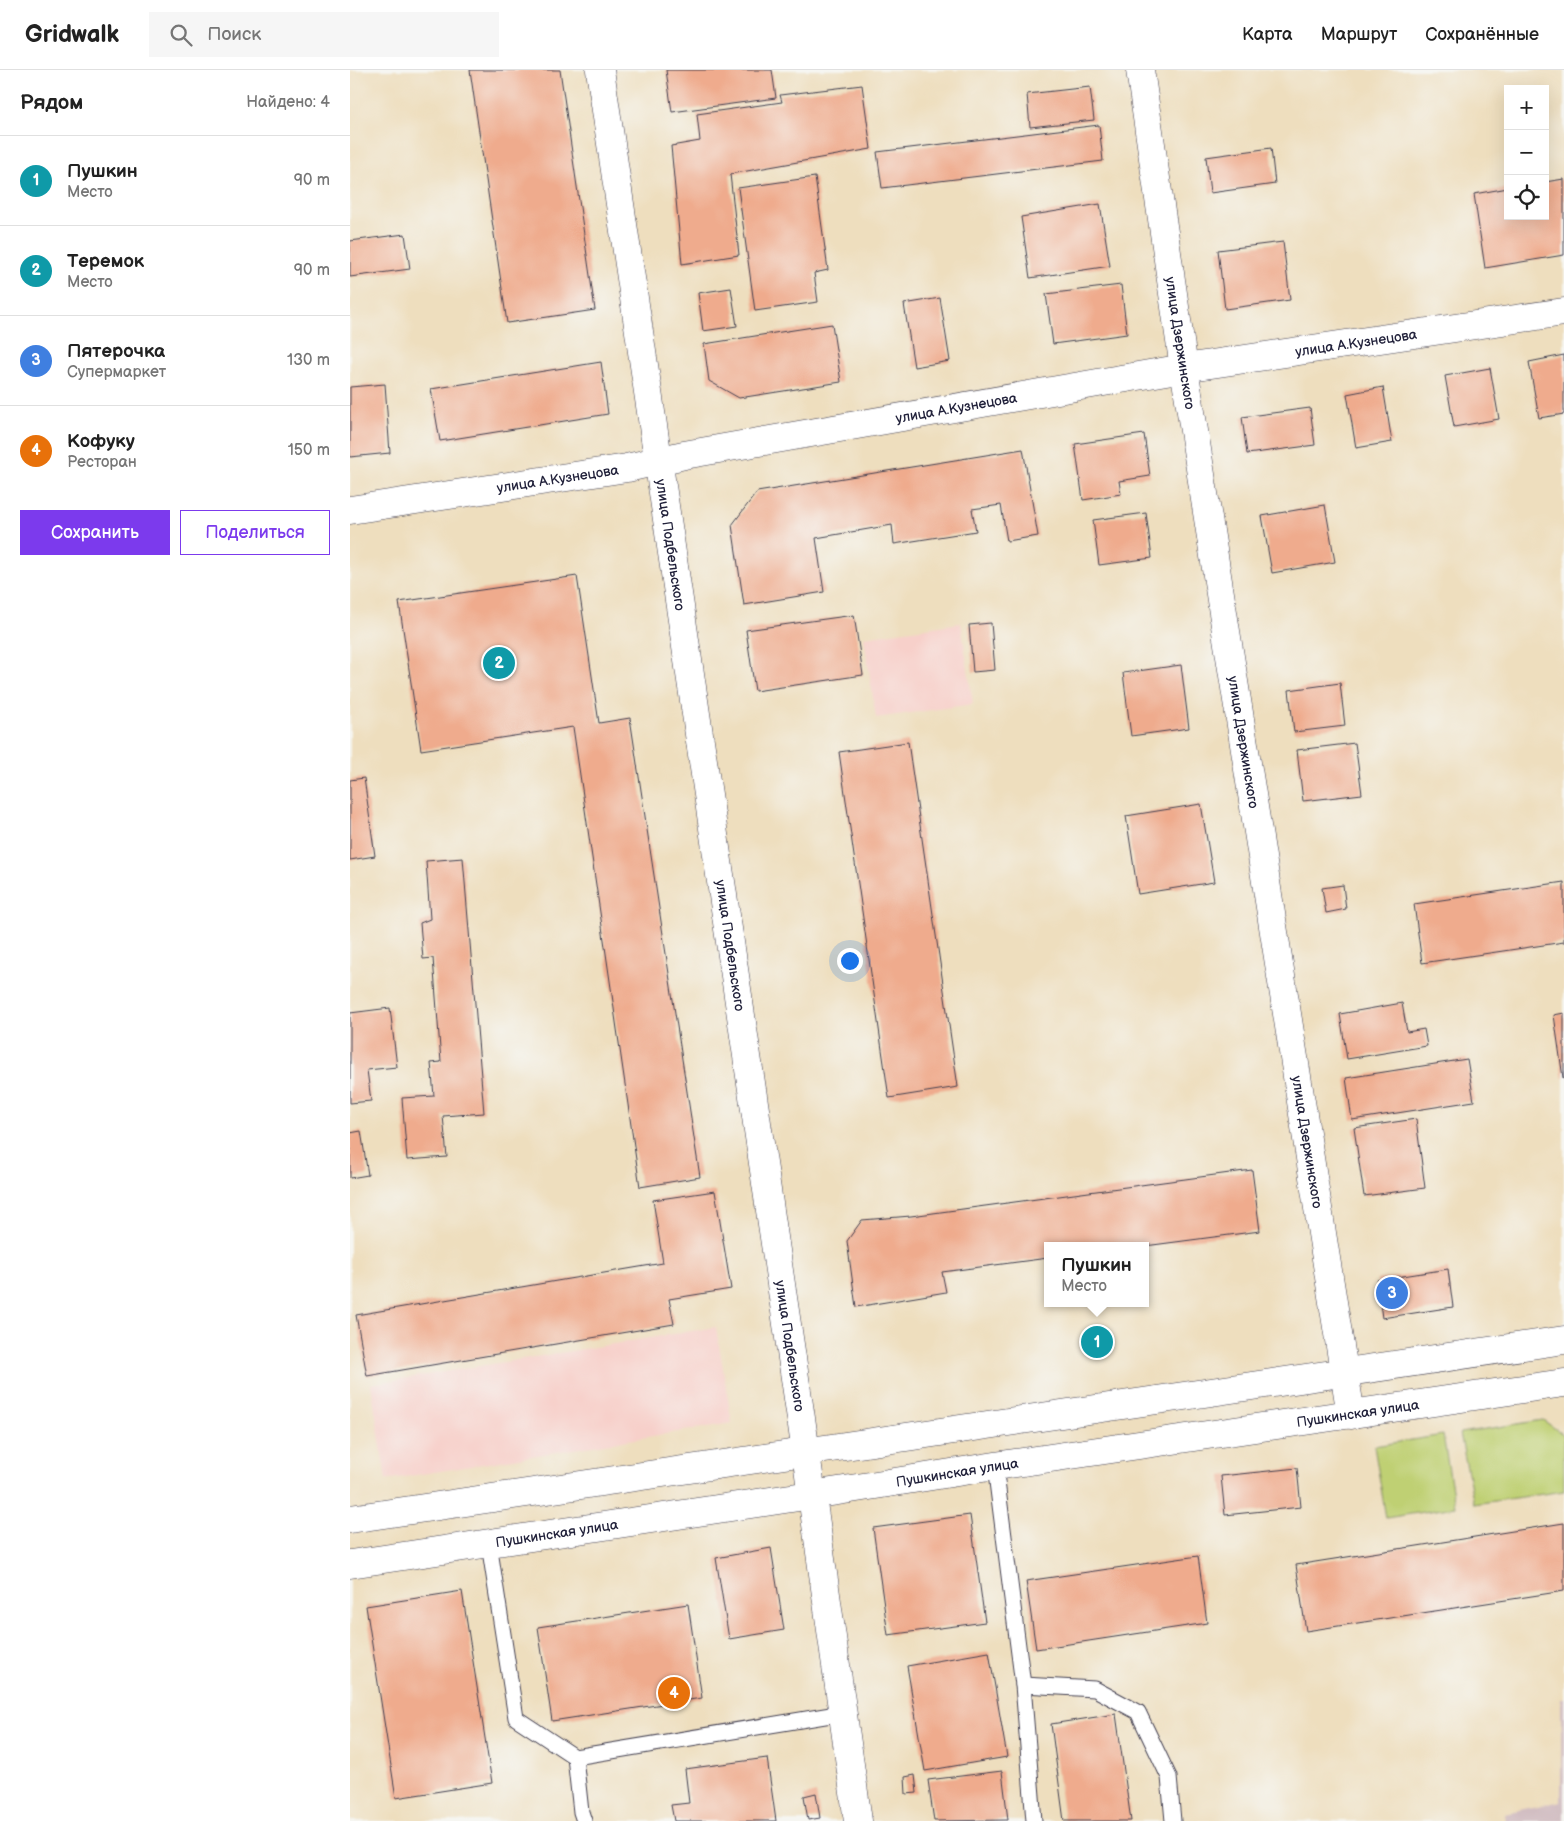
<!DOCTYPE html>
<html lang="ru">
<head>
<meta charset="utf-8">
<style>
  body { margin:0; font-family:"Balsamiq Sans",sans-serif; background:#f6f6f6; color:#222 }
  .controls { position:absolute; right:15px; top:15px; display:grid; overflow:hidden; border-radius:0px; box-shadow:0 5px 20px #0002 }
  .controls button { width:45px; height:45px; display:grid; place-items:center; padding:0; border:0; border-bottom:1px solid #e0e0e0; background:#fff; color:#222; font:25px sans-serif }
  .you { position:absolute; left:499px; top:890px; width:18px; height:18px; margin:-12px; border:4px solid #fff; border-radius:50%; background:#1a73e8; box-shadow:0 0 0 8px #1a73e833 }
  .badge { display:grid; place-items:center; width:32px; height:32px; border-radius:50%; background:#7c3aed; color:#fff; font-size:16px; font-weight:700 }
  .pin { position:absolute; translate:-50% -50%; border:2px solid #fff; box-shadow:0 1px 5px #0006 }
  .popup { position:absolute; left:694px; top:1172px; width:105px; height:65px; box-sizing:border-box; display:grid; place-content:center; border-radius:0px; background:#fff; filter:drop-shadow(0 1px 4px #0005); font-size:16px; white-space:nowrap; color:#767676 }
  .popup b { font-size:19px; color:#222 }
  .popup::after { content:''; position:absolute; left:50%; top:100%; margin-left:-10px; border:10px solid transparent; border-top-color:#fff }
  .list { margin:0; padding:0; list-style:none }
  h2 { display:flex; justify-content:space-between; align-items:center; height:65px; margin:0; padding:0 20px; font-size:21px }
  h2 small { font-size:16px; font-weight:400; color:#767676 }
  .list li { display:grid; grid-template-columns:32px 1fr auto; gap:15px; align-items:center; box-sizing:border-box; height:90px; padding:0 20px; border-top:1px solid #e0e0e0 }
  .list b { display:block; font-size:19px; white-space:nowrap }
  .list p { margin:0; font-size:16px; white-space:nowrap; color:#767676 }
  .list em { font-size:16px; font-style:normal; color:#767676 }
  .actions { display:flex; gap:10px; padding:15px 20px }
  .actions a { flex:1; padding:11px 0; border:1px solid #7c3aed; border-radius:0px; text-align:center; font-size:18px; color:#7c3aed }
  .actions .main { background:#7c3aed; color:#fff }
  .icon { flex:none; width:28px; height:28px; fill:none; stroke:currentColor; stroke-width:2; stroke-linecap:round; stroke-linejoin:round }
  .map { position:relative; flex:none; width:1214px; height:1751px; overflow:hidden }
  header { display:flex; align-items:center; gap:30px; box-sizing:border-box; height:70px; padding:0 25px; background:#fff; border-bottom:1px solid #e0e0e0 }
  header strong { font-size:24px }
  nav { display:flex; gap:28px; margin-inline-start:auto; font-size:18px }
  .search { width:350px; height:45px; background:#f6f6f6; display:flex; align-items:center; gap:12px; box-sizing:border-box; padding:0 18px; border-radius:0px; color:#767676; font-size:19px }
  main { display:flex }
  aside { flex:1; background:#fff }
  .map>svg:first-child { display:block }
</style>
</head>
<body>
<header>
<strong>Gridwalk</strong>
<div class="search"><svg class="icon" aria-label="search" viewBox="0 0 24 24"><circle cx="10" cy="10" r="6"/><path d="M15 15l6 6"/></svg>Поиск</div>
<nav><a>Карта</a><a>Маршрут</a><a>Сохранённые</a></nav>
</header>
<main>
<aside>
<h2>Рядом<small>Найдено: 4</small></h2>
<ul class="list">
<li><span class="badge" style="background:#0f9aa8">1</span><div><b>Пушкин</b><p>Место</p></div><em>90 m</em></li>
<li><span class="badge" style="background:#0f9aa8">2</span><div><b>Теремок</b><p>Место</p></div><em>90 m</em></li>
<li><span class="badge" style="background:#3f7fe0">3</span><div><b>Пятерочка</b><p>Супермаркет</p></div><em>130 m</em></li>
<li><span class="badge" style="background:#e8710a">4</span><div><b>Кофуку</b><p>Ресторан</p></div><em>150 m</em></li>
</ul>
<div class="actions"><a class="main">Сохранить</a><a>Поделиться</a></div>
</aside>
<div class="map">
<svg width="1214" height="1751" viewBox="0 0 1214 1751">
  <rect width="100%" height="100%" fill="#f6f6f2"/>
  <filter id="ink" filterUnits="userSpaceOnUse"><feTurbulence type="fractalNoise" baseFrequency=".02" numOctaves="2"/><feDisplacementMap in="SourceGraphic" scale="10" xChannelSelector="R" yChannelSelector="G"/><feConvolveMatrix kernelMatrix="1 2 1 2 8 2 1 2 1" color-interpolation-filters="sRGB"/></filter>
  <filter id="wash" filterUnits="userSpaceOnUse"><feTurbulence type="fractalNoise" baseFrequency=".0096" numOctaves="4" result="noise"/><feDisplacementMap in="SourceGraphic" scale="20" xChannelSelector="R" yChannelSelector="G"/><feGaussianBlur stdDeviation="1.12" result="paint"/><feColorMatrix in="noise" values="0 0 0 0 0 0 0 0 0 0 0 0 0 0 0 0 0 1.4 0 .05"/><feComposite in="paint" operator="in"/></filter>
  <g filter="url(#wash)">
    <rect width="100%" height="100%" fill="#eedebe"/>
    <g fill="#f7d0ca">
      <path d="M611,553L623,634L526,648L514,567Z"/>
      <path d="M366,1257L382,1353L36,1410L21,1314Z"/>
    </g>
    <path fill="#d2bec2" d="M1211,1629H1214V1751H1156L1155,1743L1211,1731Z"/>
    <g fill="#bfd073" stroke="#707957">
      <path d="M1193,1350L1214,1365V1421L1124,1434L1110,1363Z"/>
      <path d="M1093,1365L1105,1437L1036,1448L1024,1376Z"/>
    </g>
    <g id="blocks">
      <g fill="#efab8d">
        <path d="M120,0H210L245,240L157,253Z"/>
        <path d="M316,0H422L426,28L322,42Z"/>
        <path d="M512,15L521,79L380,104L389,185L332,194L321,76L350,71L347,44L432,32L430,25Z"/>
        <path d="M740,17L744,50L680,57L677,24Z"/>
        <path d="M749,55L753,91L532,118L527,82Z"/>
        <path d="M921,78L925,114L860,123L856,87Z"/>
        <path d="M465,107L478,200L464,203L468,232L405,241L388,118Z"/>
        <path d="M1214,109V185L1135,198L1124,124L1158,118V146H1195V112Z"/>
        <path d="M750,134L760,196L680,208L671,147Z"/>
        <path d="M55,164L60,199L0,207V171Z"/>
        <path d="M933,172L940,230L875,239L868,180Z"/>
        <path d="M771,215L777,264L703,274L696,224Z"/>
        <path d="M381,218L387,256L353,261L348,223Z"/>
        <path d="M590,228L600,291L564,297L554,234Z"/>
        <path d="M482,254L491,312L389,328L359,311L354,274Z"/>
        <path d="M1214,285V344L1189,348L1179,292Z"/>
        <path d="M251,292L258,344L90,371L81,319Z"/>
        <path d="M1140,298L1149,349L1104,357L1095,306Z"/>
        <path d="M35,314L40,383L0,387V317Z"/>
        <path d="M1033,317L1042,372L1006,378L997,324Z"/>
        <path d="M960,338L965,375L897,384L892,347Z"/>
        <path d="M794,364L800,406L769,411L771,424L733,430L725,374Z"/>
        <path d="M673,379L688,466L657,471L651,435L622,439L626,461L544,474L542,455L466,468L474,522L394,535L382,455L407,422Z"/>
        <path d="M975,435L985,492L922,503L912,446Z"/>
        <path d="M796,443L802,488L749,495L743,450Z"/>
        <path d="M227,506L249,653L280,648L350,1107L290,1117L223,657L71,680L49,532Z"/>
        <path d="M504,545L513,605L405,621L396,560Z"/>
        <path d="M641,553L645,600L623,602L619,555Z"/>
        <path d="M831,595L839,658L781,666L773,603Z"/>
        <path d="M990,613L995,656L944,662L939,620Z"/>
        <path d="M558,672L608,1017L539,1028L489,682Z"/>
        <path d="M1005,673L1012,724L953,731L947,680Z"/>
        <path d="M14,708L25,786L0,790V710Z"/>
        <path d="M851,734L864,812L788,824L776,746Z"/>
        <path d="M113,788L134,1043L93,1046L97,1087L57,1090L52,1028L84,1026L81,993L91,992L83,888L73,889L70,853L80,849L76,791Z"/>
        <path d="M1214,812V872L1072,893L1064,834Z"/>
        <path d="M993,815L996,839L976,843L972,818Z"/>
        <path d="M1052,933L1057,962L1074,959L1077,976L997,989L990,944Z"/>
        <path d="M40,938L47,997L17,1000L21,1031L0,1033V943Z"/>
        <path d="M1214,943V1008H1213L1204,945Z"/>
        <path d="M1117,989L1124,1031L1002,1050L996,1008Z"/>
        <path d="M1066,1049L1075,1118L1014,1126L1004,1058Z"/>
        <path d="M11,1061L18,1105L0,1108V1063Z"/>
        <path d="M902,1100L910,1161L795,1176H698V1188L592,1202L596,1222L506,1237L497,1171L512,1150L561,1146Z"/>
        <path d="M365,1121L381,1219L319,1229L324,1254L17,1306L6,1245L313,1193L303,1130Z"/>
        <path d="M1098,1199L1103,1237L1032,1248L1027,1210Z"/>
        <path d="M947,1398L951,1437L875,1445L871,1406Z"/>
        <path d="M620,1445L635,1552L538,1565L523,1458Z"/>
        <path d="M1214,1453V1521L956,1561L946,1495Z"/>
        <path d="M421,1478L434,1560L379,1569L366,1488Z"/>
        <path d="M848,1486L857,1553L686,1579L676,1511Z"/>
        <path d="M112,1521L142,1713L46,1728L16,1536Z"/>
        <path d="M338,1534L352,1628L202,1651L188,1557Z"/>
        <path d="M639,1582L657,1687L575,1701L557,1596Z"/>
        <path d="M766,1644L781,1751H714L701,1654Z"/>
        <path d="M417,1688L426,1751H324L321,1735L339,1733L335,1699Z"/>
        <path d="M652,1701L658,1750L584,1751L578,1710Z"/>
        <path d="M565,1705L567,1723L556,1724L555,1707Z"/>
        <path d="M466,1723L470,1748L458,1750L454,1726Z"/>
      </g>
    </g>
  </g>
  <g filter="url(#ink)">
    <use href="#blocks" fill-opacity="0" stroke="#413e4f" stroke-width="1"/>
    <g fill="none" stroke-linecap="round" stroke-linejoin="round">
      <defs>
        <g id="service">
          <path d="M645,1396L673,1615L684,1751"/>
          <path d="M139,1474L166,1648L225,1687L231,1742L234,1751"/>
          <path d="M673,1615L745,1619L788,1642L819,1707L823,1751"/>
          <path d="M225,1687L493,1643"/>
        </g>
        <g id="minor">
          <path id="s1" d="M790,0L834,298L1001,1345"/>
        </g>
        <g id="secondary">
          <path id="s2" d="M250,0L452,1355L508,1751"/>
          <path id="s3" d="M0,440L277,398L334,385L834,298L1214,242"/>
          <path d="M0,1449L1214,1270"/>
          <path id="s4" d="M0,1494L488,1421L645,1396L1214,1313"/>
        </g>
      </defs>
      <use href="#service" stroke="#413e4f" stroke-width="17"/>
      <use href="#minor" stroke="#413e4f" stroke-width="29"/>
      <use href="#secondary" stroke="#413e4f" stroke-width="29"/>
      <use href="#service" stroke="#fff" stroke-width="15"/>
      <use href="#minor" stroke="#fff" stroke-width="28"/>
      <use href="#secondary" stroke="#fff" stroke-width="28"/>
    </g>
  </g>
  <g text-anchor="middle" stroke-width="4" stroke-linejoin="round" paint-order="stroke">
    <g font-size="14" fill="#22223b" stroke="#f6f6f2">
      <text dy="5" stroke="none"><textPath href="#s1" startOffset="276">улица Дзержинского</textPath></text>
      <text dy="5" stroke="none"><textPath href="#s3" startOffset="1020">улица А.Кузнецова</textPath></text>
      <text dy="5" stroke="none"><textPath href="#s3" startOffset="615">улица А.Кузнецова</textPath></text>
      <text dy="5" stroke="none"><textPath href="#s3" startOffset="210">улица А.Кузнецова</textPath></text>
      <text dy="5" stroke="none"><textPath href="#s2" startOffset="480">улица Подбельского</textPath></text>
      <text dy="5" stroke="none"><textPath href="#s1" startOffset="680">улица Дзержинского</textPath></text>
      <text dy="5" stroke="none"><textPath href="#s2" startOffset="885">улица Подбельского</textPath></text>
      <text dy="5" stroke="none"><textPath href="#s1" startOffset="1085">улица Дзержинского</textPath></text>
      <text dy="5" stroke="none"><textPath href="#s2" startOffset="1290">улица Подбельского</textPath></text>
      <text dy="5" stroke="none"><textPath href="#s4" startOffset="1019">Пушкинская улица</textPath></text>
      <text dy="5" stroke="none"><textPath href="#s4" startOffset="614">Пушкинская улица</textPath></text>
      <text dy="5" stroke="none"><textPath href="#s4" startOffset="209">Пушкинская улица</textPath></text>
    </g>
  </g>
</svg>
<div class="controls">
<button>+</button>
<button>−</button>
<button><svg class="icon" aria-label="locate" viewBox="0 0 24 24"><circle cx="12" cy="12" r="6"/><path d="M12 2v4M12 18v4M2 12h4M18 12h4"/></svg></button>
</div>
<div class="you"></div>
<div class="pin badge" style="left:747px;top:1272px;background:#0f9aa8">1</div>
<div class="popup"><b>Пушкин</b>Место</div>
<div class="pin badge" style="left:149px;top:593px;background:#0f9aa8">2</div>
<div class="pin badge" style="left:1042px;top:1223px;background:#3f7fe0">3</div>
<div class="pin badge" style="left:324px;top:1623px;background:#e8710a">4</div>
</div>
</main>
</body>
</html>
